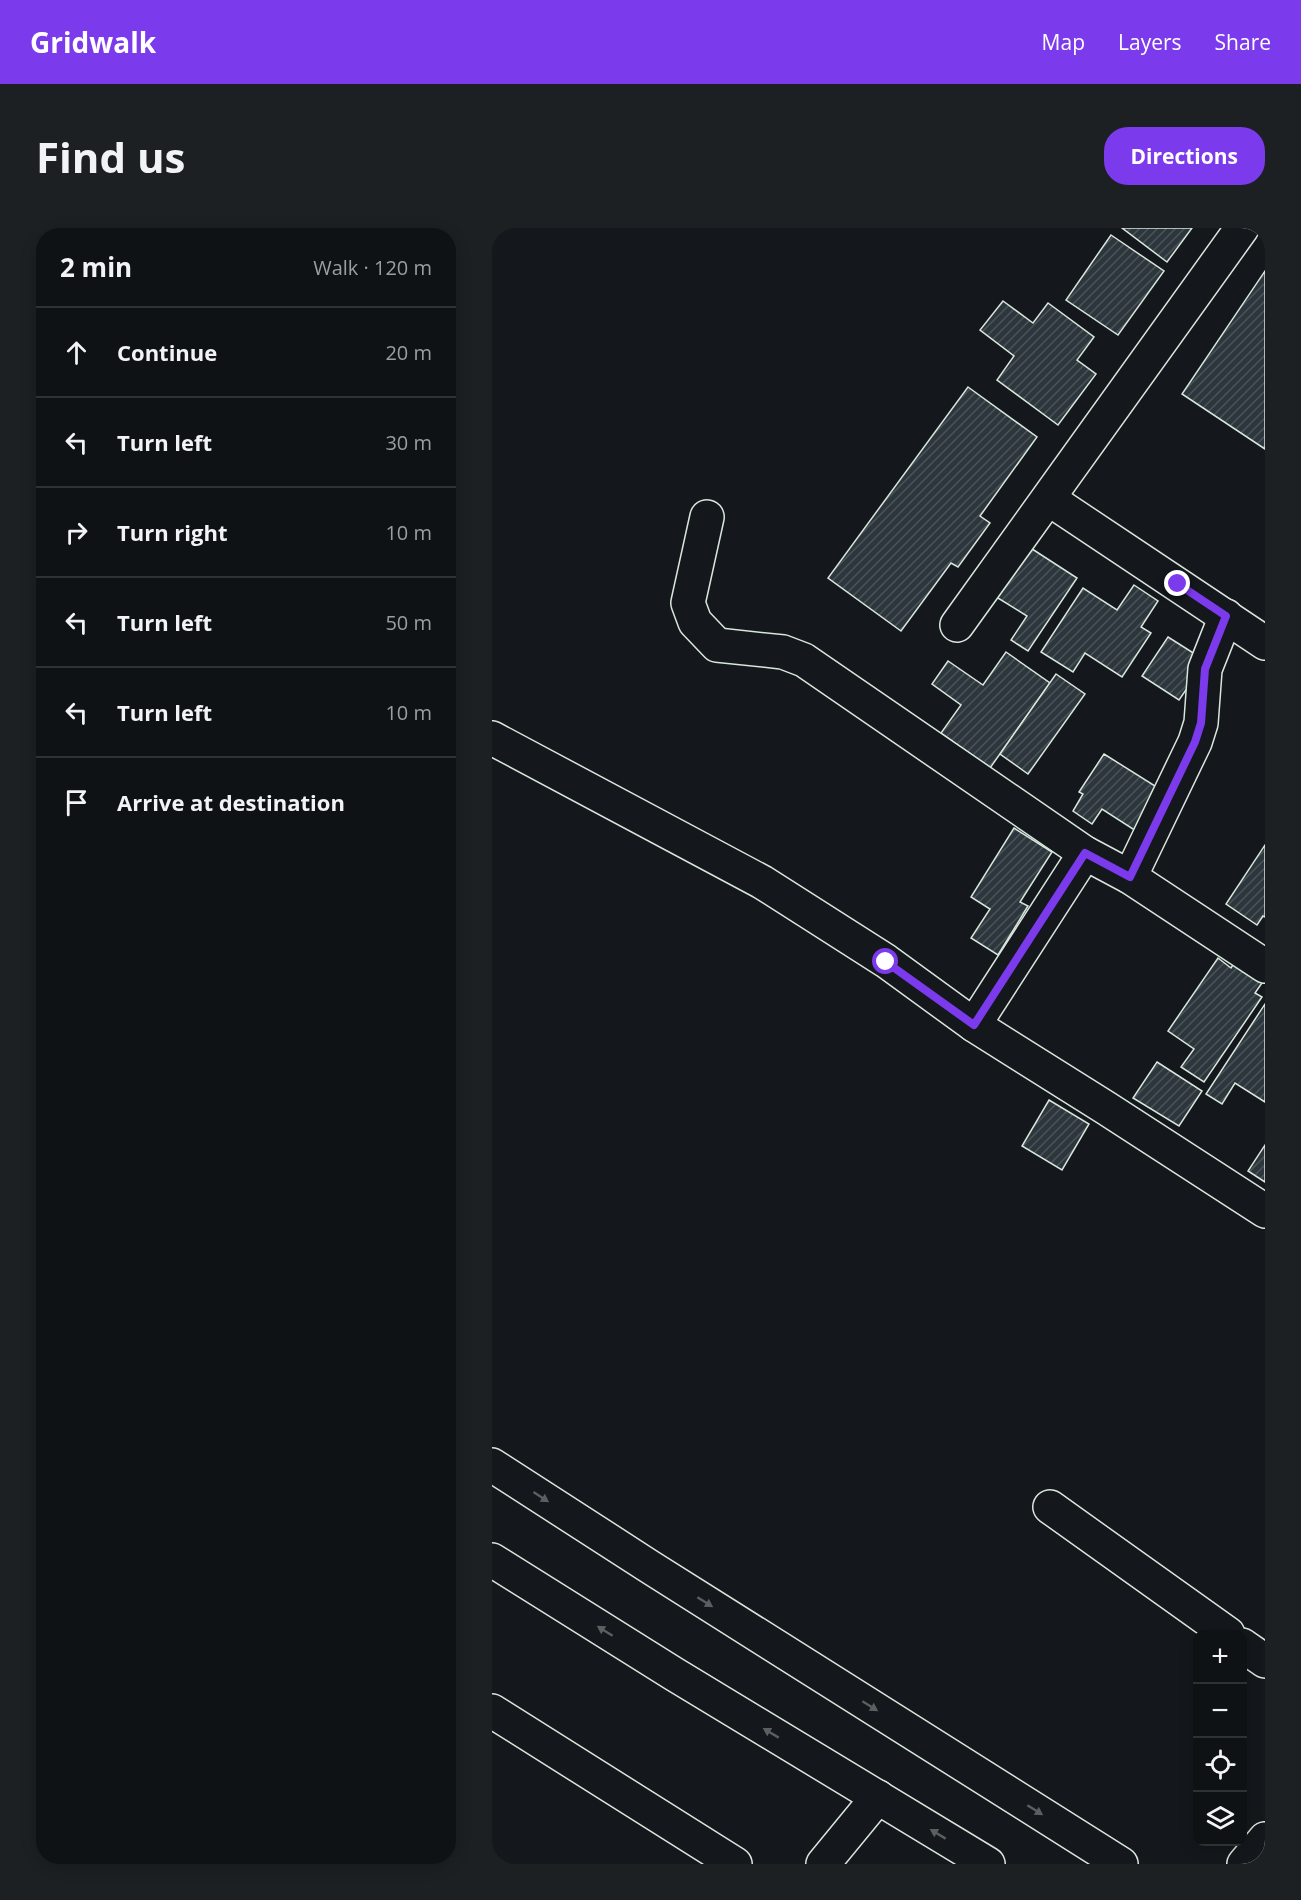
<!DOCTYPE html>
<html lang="en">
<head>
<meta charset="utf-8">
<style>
  body { margin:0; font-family:"Open Sans",sans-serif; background:#1d2022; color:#f1f3f6 }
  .controls { position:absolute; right:18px; bottom:18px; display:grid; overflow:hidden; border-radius:12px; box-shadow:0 3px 15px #0003 }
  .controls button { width:54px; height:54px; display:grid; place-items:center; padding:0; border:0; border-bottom:2px solid #2f3234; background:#0f1215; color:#f1f3f6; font:30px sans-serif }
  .stop { position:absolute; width:18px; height:18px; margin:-14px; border:4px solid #7c3aed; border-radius:50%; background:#fff }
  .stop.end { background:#7c3aed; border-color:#fff; box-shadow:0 2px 6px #0008 }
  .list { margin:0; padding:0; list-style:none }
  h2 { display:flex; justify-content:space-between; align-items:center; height:78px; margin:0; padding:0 24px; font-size:26px }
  h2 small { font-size:20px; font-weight:400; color:#9b9ea0 }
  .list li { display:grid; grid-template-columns:39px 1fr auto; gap:18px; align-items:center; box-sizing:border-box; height:90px; padding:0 24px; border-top:2px solid #2f3234 }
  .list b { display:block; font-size:22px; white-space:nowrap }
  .list em { font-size:20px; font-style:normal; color:#9b9ea0 }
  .icon { flex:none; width:33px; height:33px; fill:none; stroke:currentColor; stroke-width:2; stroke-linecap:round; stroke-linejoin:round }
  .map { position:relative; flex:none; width:773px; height:1636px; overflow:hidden; border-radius:24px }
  header { display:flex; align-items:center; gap:36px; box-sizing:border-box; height:84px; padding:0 30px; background:#7c3aed; color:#fff }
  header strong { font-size:28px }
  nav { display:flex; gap:33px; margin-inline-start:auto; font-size:21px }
  .intro { display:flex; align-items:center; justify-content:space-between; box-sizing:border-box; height:144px; padding:0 36px }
  h1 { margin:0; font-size:42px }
  .button { padding:15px 27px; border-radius:24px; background:#7c3aed; color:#fff; font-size:21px; font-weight:700 }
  main { display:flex; gap:36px; padding:0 36px }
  aside { flex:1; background:#0f1215; border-radius:24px; box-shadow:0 3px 15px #0003 }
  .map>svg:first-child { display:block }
</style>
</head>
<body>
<header>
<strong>Gridwalk</strong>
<nav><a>Map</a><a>Layers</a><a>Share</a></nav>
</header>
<div class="intro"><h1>Find us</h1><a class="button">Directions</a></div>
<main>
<aside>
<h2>2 min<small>Walk · 120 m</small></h2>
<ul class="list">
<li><svg class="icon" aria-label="ahead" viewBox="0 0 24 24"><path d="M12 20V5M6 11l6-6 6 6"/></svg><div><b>Continue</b></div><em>20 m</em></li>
<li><svg class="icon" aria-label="left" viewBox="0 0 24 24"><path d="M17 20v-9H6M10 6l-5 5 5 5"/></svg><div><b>Turn left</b></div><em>30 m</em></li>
<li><svg class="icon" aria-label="right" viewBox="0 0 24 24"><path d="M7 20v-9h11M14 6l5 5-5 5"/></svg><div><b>Turn right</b></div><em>10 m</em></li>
<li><svg class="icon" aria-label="left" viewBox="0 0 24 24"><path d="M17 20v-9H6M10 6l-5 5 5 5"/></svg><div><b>Turn left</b></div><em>50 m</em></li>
<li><svg class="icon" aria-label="left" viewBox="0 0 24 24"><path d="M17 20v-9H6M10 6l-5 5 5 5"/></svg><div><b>Turn left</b></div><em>10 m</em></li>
<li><svg class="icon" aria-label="arrive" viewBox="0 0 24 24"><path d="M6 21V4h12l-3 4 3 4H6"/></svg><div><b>Arrive at destination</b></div></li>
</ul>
</aside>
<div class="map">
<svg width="773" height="1636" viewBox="0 0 773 1636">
  <defs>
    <pattern id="building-hatch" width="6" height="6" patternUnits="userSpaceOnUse" patternTransform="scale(1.5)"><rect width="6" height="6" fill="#2c363c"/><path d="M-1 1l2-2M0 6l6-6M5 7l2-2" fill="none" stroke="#4a5358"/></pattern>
  </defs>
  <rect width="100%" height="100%" fill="#14181c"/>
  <g fill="url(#building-hatch)" stroke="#d8e6dc" stroke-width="1.5">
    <path d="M630,0H700L675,34Z"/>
    <path d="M619,7L672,43L626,107L574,72Z"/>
    <path d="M773,43V221L690,166Z"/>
    <path d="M511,73L541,95L556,75L602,109L585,132L604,146L566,197L505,152L522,128L488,102Z"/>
    <path d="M476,159L545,209L488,288L498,295L466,339L459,335L409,403L336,350Z"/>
    <path d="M534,317L585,350L536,423L519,412L535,388L501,367Z"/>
    <path d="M642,357L666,373L649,399L659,405L630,449L593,425L581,444L549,424L591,360L625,382Z"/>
    <path d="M676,409L714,433L687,472L650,448Z"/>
    <path d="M514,424L558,455L498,540L449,505L469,477L440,456L456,433L491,457Z"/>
    <path d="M564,446L593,466L536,546L508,526Z"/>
    <path d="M612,526L671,563L644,603L610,581L600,596L581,583L591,566L587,564Z"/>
    <path d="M522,600L560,624L528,674L536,678L506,727L479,710L498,681L479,669Z"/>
    <path d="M773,617V689L771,688L765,697L734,676Z"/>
    <path d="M746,729L761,748L770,755L763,765L770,769L712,854L689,839L702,821L676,803L726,730L739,740Z"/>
    <path d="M773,776V874L743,855L730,876L714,866Z"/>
    <path d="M665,834L710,863L687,898L641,870Z"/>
    <path d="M557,872L597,896L570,942L530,918Z"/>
    <path d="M773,917V954L756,943Z"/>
  </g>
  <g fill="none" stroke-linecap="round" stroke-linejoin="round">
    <defs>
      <g id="street">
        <path d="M557,271L773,415"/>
        <path d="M215,289L196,375L203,394L225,417L291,424L312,432L593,625L638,649L773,738"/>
        <path d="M465,397L750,0"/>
        <path d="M0,510L270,654L394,733L482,797L614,880L773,983"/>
        <path d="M638,649L703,514L709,495L713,441L734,388"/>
        <path d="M482,797L593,625"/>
        <path d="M0,1237L158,1339L629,1636"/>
        <path d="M558,1279L736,1406"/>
        <path d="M0,1332L182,1446L496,1636"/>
        <path d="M750,1417L773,1433"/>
        <path d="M0,1483L243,1636"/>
        <path d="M331,1636L386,1569"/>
        <path d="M752,1636L773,1611"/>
      </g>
    </defs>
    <use href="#street" stroke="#d8e6dc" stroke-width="36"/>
    <use href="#street" stroke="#14181c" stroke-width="33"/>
  </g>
  <defs><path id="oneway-solid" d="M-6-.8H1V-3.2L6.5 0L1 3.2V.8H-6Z" transform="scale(1.5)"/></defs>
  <g fill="#59605f">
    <use href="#oneway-solid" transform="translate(49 1269) rotate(33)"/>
    <use href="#oneway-solid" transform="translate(213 1374) rotate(32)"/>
    <use href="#oneway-solid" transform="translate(113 1403) rotate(-148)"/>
    <use href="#oneway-solid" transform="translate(378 1478) rotate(32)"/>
    <use href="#oneway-solid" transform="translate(279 1505) rotate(-149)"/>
    <use href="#oneway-solid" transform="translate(543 1582) rotate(32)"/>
    <use href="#oneway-solid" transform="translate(446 1606) rotate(-149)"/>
  </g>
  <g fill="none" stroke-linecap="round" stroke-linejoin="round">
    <path stroke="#7c3aed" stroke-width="8" d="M394,734L482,797L593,625L638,649L703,514L709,495L713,441L734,388L686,356"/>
  </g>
</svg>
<div class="controls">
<button>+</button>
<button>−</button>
<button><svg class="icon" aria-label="locate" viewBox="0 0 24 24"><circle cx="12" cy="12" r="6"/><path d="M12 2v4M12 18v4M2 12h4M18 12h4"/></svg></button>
<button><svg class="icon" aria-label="layers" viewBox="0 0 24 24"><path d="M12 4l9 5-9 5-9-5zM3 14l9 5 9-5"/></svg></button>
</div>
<div class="stop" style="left:394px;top:734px"></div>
<div class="stop end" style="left:686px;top:356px"></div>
</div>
</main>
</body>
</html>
